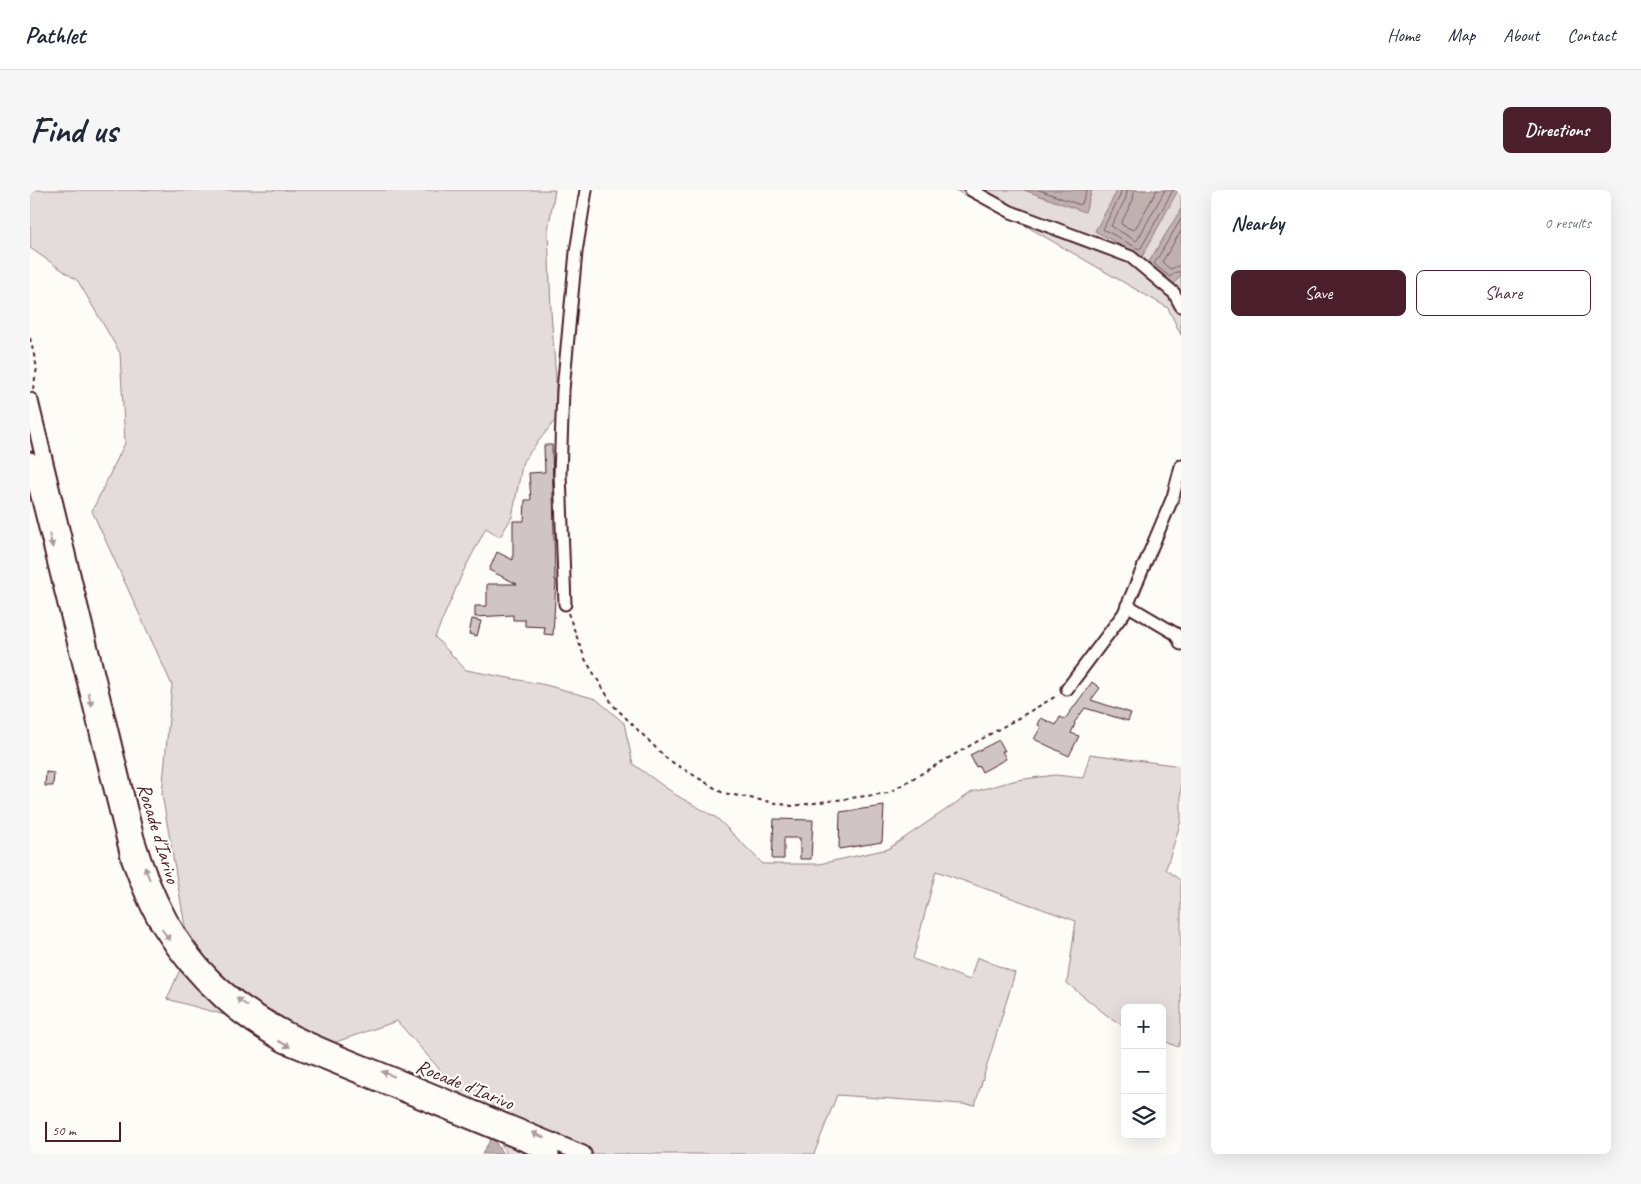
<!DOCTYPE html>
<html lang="en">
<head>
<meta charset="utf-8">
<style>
  body { margin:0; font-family:Caveat,sans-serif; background:#f6f6f7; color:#1f2937 }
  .controls { position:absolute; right:15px; bottom:15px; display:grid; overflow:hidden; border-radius:8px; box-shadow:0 5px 20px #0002 }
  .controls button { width:45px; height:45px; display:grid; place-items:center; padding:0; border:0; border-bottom:1px solid #e0e1e3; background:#fff; color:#1f2937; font:25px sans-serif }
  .scale { position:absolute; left:15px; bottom:12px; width:76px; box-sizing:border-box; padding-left:5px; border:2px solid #4a1f2b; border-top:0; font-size:14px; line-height:18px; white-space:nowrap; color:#4a1f2b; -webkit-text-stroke:4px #fdfcf7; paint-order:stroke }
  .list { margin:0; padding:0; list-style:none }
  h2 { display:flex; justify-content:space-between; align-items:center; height:65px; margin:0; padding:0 20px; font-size:21px }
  h2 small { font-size:16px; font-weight:400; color:#747a83 }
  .actions { display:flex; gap:10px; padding:15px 20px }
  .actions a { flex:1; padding:11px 0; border:1px solid #4a1f2b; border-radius:8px; text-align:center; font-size:18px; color:#4a1f2b }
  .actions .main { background:#4a1f2b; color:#fff }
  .icon { flex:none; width:28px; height:28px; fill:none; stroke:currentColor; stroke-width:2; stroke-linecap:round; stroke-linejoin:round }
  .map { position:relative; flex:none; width:1151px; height:964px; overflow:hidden; border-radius:8px }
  header { display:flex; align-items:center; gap:30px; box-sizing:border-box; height:70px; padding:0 25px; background:#fff; border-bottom:1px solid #e0e1e3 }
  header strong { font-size:24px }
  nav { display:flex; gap:28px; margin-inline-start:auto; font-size:18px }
  .intro { display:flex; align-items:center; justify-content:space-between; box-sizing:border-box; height:120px; padding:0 30px }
  h1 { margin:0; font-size:35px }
  .button { padding:12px 22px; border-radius:8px; background:#4a1f2b; color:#fff; font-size:18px; font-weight:700 }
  main { display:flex; gap:30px; padding:0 30px }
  aside { flex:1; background:#fff; border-radius:8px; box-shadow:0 5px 20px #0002 }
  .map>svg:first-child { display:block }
</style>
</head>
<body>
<header>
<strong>Pathlet</strong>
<nav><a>Home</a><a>Map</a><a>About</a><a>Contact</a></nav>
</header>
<div class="intro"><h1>Find us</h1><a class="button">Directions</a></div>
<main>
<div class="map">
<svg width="1151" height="964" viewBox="0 0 1151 964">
  <rect width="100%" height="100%" fill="#fdfcf7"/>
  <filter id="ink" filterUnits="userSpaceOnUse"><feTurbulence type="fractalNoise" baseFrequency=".02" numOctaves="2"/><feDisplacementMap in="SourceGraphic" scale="10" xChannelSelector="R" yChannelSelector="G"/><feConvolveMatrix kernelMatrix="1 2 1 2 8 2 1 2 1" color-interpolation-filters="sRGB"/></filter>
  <g filter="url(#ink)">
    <g fill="#e3dcda" stroke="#967e82">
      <path d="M0,0H525L518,40L521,121L526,190V229L493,271L482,327L470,347L456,338L433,382L405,447L436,480L516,495L566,509L594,533L603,574L646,605L687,628L733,674H789L858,659L942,602L987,590L1025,585L1053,588L1060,564L1151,576V631L1136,679L1151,691V849L1148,857L1132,850V818H1095V835L1084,831L1037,793L1046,731L906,681L883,769L940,790L947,767L985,783L945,915L807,905L784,964H477L462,939L367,831L300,854L137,809L159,759L132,604L142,495L62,321L95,253L90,163L48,91L0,58Z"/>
      <path d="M925,0H1151V145L1138,118L996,36Z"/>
    </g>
    <g fill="#c0b1b1" stroke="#91777b">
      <path d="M994,0H1062L1055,22Z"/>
      <path d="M1086,0H1148L1112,67L1065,41L1086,3Z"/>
      <path d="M1151,19V84L1143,96L1117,75Z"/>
      <path d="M462,947L473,964H452Z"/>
    </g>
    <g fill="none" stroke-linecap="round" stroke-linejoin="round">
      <g stroke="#795961" stroke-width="1">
        <path d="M1009,0L1050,15L1052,13L1057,0"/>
        <path d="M1091,0L1090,6L1073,39L1109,59L1111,58L1143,0"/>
        <path d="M1097,0L1096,8L1081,36L1106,51L1108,49L1135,0"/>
        <path d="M1104,0L1103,10L1091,33L1092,35L1103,40L1105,39L1127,0"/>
        <path d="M1151,29L1124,74L1140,87L1146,82H1151"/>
        <path d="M1151,41L1132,72L1140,79L1151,75"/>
      </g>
    </g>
    <g fill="#d0c5c4" stroke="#4a1f2b">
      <path d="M514,255H522L525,390H526L523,445L514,444L515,437L495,436V430H483V425L445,427V416H457V394H487L459,380L467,362L483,370V331H494L495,310H501L499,283L515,282Z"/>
      <path d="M442,429L451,431L447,446L439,444Z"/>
      <path d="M1062,492L1070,498L1061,510L1101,523L1098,531L1055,518L1044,533L1045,534L1041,543L1049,546L1039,566L1004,549L1011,537L1008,535L1011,528L1026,535L1030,527L1035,529Z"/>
      <path d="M969,550L975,561H972L976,569L952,582L949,576L946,577L940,565Z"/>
      <path d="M16,582L24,583L23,596H15Z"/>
      <path d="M854,616L852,652L809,659L810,622Z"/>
      <path d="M744,629L783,630L781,669H770V648H754V669H742Z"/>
    </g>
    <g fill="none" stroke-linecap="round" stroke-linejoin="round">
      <defs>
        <g id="minor">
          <path d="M941,0L981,22L1101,67L1144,103L1151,116"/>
          <path d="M535,414L530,284L533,200L546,62L556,0"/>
          <path d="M1097,415L1146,444L1151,454"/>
          <path d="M1037,499L1094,423L1143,307L1151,276"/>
        </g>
        <g id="secondary">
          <path d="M0,211L106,648C121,698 146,752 184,789C234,838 304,861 367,887C429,913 491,938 553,964"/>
          <path d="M0,270L100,671C109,694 118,719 132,740C147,764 167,788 188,807C207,826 230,840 253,854L521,964"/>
        </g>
      </defs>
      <use href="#minor" stroke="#4a1f2b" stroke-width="15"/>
      <use href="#secondary" stroke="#4a1f2b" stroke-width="19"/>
      <g stroke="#4a1f2b" stroke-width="2" stroke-dasharray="4 4" stroke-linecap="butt">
        <path d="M0,148L7,178L3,199"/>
        <path d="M538,423L555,469L583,515L637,569L693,603L762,616L858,603L1028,505"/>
      </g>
      <use href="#minor" stroke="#fdfcf7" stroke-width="11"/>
      <use href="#secondary" stroke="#fdfcf7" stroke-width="15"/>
    </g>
    <defs><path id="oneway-solid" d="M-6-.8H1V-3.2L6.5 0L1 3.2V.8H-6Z" transform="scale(1.25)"/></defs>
    <g fill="#ac999b">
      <use href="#oneway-solid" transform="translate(21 351) rotate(76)"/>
      <use href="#oneway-solid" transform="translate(60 509) rotate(76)"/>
      <use href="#oneway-solid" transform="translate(117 683) rotate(-111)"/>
      <use href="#oneway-solid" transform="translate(136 745) rotate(53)"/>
      <use href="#oneway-solid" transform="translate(212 812) rotate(-144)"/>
      <use href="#oneway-solid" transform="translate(254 854) rotate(27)"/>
      <use href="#oneway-solid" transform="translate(358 884) rotate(-158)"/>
      <use href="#oneway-solid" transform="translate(508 945) rotate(-158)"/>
    </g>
  </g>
  <g text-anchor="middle" stroke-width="4.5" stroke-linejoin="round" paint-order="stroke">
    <g font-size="20" fill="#4a1f2b" stroke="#fdfcf7">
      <text transform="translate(129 643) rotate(73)" y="7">Rocade d'Iarivo</text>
      <text transform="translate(435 894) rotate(22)" y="7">Rocade d'Iarivo</text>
    </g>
  </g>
</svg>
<div class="controls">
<button>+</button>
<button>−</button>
<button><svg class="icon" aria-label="layers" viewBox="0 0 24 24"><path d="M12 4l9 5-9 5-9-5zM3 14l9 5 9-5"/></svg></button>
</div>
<div class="scale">50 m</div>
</div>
<aside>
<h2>Nearby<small>0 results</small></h2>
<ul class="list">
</ul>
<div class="actions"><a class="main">Save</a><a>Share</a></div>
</aside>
</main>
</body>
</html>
